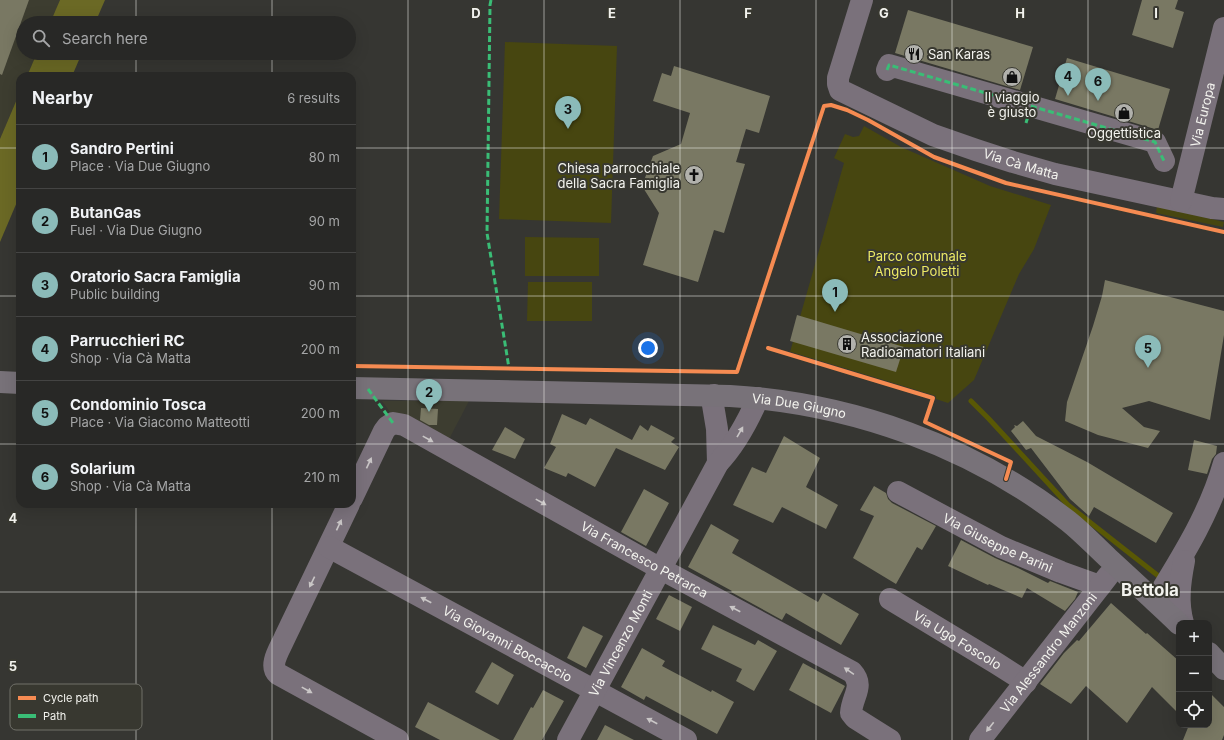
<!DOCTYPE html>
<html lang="en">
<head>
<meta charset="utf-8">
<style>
  body { margin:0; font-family:Inter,sans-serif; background:#343432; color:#f1f3f6 }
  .controls { position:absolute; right:12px; bottom:12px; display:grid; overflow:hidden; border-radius:8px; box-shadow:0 4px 16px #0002 }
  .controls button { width:36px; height:36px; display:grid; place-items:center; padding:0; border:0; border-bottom:1px solid #444443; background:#282826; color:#f1f3f6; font:20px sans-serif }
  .you { position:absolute; left:648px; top:348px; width:14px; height:14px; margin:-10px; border:3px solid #fff; border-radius:50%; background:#1a73e8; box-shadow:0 0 0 6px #1a73e833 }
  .badge { display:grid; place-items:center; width:26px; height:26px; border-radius:50%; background:#8bbbb9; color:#111; font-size:13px; font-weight:700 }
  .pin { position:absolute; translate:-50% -33px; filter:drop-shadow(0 1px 2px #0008) }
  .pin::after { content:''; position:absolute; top:21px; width:14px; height:12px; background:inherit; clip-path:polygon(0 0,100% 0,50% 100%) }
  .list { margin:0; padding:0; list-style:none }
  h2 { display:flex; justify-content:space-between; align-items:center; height:52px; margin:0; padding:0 16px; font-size:17px }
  h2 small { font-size:13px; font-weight:400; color:#a5a6a7 }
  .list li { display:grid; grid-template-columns:26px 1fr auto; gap:12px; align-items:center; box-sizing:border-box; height:64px; padding:0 16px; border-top:1px solid #444443 }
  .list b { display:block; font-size:15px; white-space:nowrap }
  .list p { margin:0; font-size:13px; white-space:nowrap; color:#a5a6a7 }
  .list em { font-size:13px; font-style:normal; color:#a5a6a7 }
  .icon { flex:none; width:22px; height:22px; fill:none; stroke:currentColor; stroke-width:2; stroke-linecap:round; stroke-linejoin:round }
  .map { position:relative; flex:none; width:1224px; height:740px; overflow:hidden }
  .search { position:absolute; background:#282826; box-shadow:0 4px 16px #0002; left:16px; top:16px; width:340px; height:44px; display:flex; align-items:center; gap:10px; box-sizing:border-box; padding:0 14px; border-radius:22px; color:#a5a6a7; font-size:15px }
  .panel { position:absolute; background:#282826; box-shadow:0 4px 16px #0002; left:16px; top:72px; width:340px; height:436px; border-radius:12px }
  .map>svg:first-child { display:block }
</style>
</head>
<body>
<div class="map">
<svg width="1224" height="740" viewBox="0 0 1224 740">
  <rect width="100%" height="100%" fill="#363632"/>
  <g fill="#3d3d30">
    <path d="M0,0H60L50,23H23V53H37L27,76H20V92L0,139Z"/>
    <path d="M382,401H469L447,443L390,412Z"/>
  </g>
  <g fill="#474610">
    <path d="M505,42L617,46L611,223L499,219Z"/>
    <path d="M864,126L901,147L990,186L1051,205L1034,249L1019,274L974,380L948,403L936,399L933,396L790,352L844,163L834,158L845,134L853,137L859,136Z"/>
    <path d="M1157,206L1224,222L1223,227L1156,213Z"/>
    <path d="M525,237L599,238V276H525Z"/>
    <path d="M528,282H592V321H527Z"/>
  </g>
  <g fill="#6b6925">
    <path d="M60,0H105L95,23H50Z"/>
    <path d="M37,53H82L72,76H27Z"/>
    <path d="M20,92V195L0,242V139Z"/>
  </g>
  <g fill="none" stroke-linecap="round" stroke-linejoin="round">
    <path stroke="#595805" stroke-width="5" d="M971,401L989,419L1068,505L1161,578"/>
  </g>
  <g fill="#797863">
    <path d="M0,0H29L2,75L0,74Z"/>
    <path d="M1142,0H1178L1175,9L1184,12L1173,48L1132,35Z"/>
    <path d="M908,10L1033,47L1020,90L895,53Z"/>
    <path d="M1067,58L1170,89L1158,130L1055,99Z"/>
    <path d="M674,66L770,96L759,133L746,129L736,162L745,164L724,233L714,230L698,282L643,265L659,213L642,186L653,156L681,144L690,113L653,101L662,73L671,76Z"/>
    <path d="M1105,280L1224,311V335L1210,420L1149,401L1122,408L1144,427L1160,431L1148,448L1098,435L1065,421L1067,402L1093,326L1102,296Z"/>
    <path d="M797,315L904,347L896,372L790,341Z"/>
    <path d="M421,408L438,409L437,425H429L420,420Z"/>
    <path d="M562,414L586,425L590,418L632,440L640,425L648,431L651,425L675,438L671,442L679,447L665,470L616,448L595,487L568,473L566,477L544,468L556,447L550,444Z"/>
    <path d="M1023,421L1036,436L1087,462L1173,513L1156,543L1094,507L1089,516L1070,499L1031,448L1026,450L1011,431L1015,427L1014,425L1017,426Z"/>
    <path d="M505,427L525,439L515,459L492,450Z"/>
    <path d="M784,436L820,458L806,487L838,505L826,529L782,507L773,523L733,505L752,467L766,473Z"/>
    <path d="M1194,440L1217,446L1216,454L1212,459L1207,474L1188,470Z"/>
    <path d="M874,486L886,493L888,499L892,503L936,526L922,550L917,547L896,584L853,558L874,516L860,510Z"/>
    <path d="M644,489L669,503L646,546L621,532Z"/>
    <path d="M711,524L739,540L732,553L818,602L823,593L859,614L841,645L786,613L782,620L731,592L732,591L688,567Z"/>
    <path d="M961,540L995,558L1018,568L1048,583L1050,581L1078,592L1075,599L1065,611L1027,588L1022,598L989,584L988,585L948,566Z"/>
    <path d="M669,595L692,607L680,631L656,619Z"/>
    <path d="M1111,603L1146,634L1147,633L1179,661V714L1152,687L1127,723L1086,686L1071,704L1040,684L1064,653L1077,640L1079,641Z"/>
    <path d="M713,625L755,645L758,640L777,651L754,691L736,681L742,669L701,649Z"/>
    <path d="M583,626L603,636L586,668L567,658Z"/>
    <path d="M642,648L665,661L662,666L711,692L712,690L734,702L717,734L646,696L644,700L621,687Z"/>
    <path d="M492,662L514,675L498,705L475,692Z"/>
    <path d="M803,663L845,686L831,713L789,690Z"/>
    <path d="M543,690L564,701L542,740H513L531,707L533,708Z"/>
    <path d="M1209,692L1224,707V735L1222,740H1183L1189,725H1209Z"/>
    <path d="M428,702L500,740H440L415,727Z"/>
    <path d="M605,725L634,740H597Z"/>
  </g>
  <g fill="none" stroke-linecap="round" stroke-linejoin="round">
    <g stroke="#7a717b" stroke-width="22">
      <path id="s1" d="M862,0L838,78V84L840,90L933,135L976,150L1013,162L1055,174L1212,208L1224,209"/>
      <path d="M887,70L889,65L1155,142L1164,161"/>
      <path id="s2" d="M1181,201L1224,28"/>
      <path d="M714,395L713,405L717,429L718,463"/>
      <path id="s3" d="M898,492L1001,547L1061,572L1100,586"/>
      <path id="s4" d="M352,498L384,431L387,427L393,423L404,425L661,569L852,672C865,686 852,696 851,713L855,718L890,740"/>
      <path d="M349,504L285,637C281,647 268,665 278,674L398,740"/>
      <path id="s5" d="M329,547L686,740"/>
      <path id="s6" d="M890,599L996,663L1026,682"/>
      <path d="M1155,601C1182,557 1210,513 1224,463"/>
      <path d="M1183,623C1177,602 1180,582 1184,561"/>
      <path id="s7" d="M568,740L718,463C735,445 748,421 758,398"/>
      <path id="s8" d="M980,740L1108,576"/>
    </g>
    <g stroke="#787279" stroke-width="22">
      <path d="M0,382L20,383"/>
      <path id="s9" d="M352,388L730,396C851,403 972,446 1068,521C1082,532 1095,546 1108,558C1132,580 1156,602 1179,624"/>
      <path d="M1209,653L1224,669"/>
    </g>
    <g stroke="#3abd76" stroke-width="3" stroke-dasharray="6 3" stroke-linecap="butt">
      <path d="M491,0L490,5L487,233L509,368"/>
      <path d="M887,70L889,65L1155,142L1164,161"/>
      <path d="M1026,123L1031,106"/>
      <path d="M368,389L393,423"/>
    </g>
    <defs>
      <g id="cycleway">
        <path d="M768,348L933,398L925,422L1011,462L1006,479"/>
        <path d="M352,366L737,372L824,106L831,105L847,110L868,120L934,157L1006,183L1224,232"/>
      </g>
    </defs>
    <use href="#cycleway" stroke="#383830" stroke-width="6"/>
    <use href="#cycleway" stroke="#f68b52" stroke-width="4"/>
  </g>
  <defs><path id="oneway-solid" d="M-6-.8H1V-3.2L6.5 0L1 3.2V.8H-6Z"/></defs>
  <g fill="#c9c6c6">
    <use href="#oneway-solid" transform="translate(740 432) rotate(-60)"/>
    <use href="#oneway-solid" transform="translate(428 439) rotate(29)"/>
    <use href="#oneway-solid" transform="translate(369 463) rotate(-65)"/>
    <use href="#oneway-solid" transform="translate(541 502) rotate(29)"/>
    <use href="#oneway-solid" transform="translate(339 525) rotate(-65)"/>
    <use href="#oneway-solid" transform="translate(312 582) rotate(116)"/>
    <use href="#oneway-solid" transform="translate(426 600) rotate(-152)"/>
    <use href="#oneway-solid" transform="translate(735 609) rotate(-152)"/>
    <use href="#oneway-solid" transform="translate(849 671) rotate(-145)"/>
    <use href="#oneway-solid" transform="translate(307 690) rotate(29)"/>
    <use href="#oneway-solid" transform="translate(652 721) rotate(-152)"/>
    <use href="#oneway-solid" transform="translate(990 727) rotate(128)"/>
  </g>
  <path fill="none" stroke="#f3f3ee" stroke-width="1" stroke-opacity="0.55" d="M136,0V23M272,0V23M408,0V740M544,0V740M680,0V740M816,0V740M952,0V740M1088,0V740M136,53V76M272,53V76M0,148H20M352,148H1224M0,296H20M352,296H1224M0,444H20M352,444H1224M136,504V740M272,504V740M0,592H1224"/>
  <defs>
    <symbol id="restaurant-disc" viewBox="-11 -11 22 22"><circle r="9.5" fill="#b1b1ac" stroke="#383830"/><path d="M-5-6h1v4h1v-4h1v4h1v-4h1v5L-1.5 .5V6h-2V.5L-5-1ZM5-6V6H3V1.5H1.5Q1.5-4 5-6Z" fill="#111"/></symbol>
    <symbol id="shop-disc" viewBox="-11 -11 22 22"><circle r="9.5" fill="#b1b1ac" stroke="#383830"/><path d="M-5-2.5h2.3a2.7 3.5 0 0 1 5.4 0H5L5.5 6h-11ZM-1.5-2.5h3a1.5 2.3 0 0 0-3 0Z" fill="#111"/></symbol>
    <symbol id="church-disc" viewBox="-11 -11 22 22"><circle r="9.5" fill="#b1b1ac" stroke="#383830"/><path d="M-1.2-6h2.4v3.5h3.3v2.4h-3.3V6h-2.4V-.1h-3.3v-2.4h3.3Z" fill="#111"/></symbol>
    <symbol id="building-disc" viewBox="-11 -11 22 22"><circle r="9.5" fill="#b1b1ac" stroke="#383830"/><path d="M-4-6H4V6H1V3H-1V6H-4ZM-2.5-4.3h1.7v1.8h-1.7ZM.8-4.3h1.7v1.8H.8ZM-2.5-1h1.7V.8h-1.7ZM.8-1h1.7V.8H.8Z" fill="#111"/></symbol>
  </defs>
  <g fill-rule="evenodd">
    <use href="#restaurant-disc" x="903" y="43" width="22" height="22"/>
    <use href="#shop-disc" x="1001" y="66" width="22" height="22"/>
    <use href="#shop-disc" x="1113" y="102" width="22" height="22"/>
    <use href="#church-disc" x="683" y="164" width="22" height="22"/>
    <use href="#building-disc" x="836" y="333" width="22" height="22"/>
  </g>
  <g text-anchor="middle" stroke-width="4" stroke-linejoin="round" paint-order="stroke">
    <g font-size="13" fill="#f3f3ee" stroke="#383830" text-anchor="start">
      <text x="928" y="59">San Karas</text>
      <text x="1012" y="102" text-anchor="middle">Il viaggio<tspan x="1012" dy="15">è giusto</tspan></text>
      <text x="1124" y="138" text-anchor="middle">Oggettistica</text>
      <text x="680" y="173" text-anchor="end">Chiesa parrocchiale<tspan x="680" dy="15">della Sacra Famiglia</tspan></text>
      <text x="861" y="342">Associazione<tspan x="861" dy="15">Radioamatori Italiani</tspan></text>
    </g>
    <g font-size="13" fill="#f3f3ee" stroke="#383830">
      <text dy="5" stroke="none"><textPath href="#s2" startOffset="89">Via Europa</textPath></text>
      <text dy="5" stroke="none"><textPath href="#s1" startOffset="290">Via Cà Matta</textPath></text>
      <text dy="5" stroke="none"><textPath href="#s9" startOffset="448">Via Due Giugno</textPath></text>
      <text dy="5" stroke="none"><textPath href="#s3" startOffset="112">Via Giuseppe Parini</textPath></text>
      <text dy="5" stroke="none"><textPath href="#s4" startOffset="373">Via Francesco Petrarca</textPath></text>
      <text dy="5" stroke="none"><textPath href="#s6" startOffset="79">Via Ugo Foscolo</textPath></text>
      <text dy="5" stroke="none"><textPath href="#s5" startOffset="203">Via Giovanni Boccaccio</textPath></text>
      <text dy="5" stroke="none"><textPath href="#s7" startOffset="110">Via Vincenzo Monti</textPath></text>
      <text dy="5" stroke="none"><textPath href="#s8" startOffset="111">Via Alessandro Manzoni</textPath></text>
    </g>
    <g font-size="13" fill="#ece965" stroke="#383830">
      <text x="917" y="261">Parco comunale<tspan x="917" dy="15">Angelo Poletti</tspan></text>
    </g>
    <g font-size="17" font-weight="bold" fill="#f3f3ee" stroke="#383830">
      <text x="1150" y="596">Bettola</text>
    </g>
  </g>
  <rect x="10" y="684" width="132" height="46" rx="6" fill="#383830" stroke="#707069" stroke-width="1"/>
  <rect x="18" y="696" width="18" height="4" fill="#f68b52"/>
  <rect x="18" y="714" width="18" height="4" fill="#3abd76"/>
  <g font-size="11" fill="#f3f3ee">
    <text x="43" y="702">Cycle path</text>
    <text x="43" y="720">Path</text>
  </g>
  <g font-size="13" text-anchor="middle" font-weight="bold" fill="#f3f3ee" stroke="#383830" stroke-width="4" stroke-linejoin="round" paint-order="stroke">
    <text x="476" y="18">D</text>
    <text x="612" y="18">E</text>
    <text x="748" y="18">F</text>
    <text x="884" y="18">G</text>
    <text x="1020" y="18">H</text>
    <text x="1156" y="18">I</text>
    <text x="13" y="523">4</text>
    <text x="13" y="671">5</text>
  </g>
</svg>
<div class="controls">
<button>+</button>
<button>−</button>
<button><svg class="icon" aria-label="locate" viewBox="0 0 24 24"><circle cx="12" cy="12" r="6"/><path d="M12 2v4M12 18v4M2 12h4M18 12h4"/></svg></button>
</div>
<div class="you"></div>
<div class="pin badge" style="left:835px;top:312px">1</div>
<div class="pin badge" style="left:429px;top:412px">2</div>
<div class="pin badge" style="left:568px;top:129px">3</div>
<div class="pin badge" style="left:1068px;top:96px">4</div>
<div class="pin badge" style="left:1148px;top:368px">5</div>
<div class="pin badge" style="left:1098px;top:101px">6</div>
<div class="search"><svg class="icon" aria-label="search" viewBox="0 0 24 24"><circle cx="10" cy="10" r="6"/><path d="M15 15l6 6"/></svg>Search here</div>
<section class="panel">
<h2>Nearby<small>6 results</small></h2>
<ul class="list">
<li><span class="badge">1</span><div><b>Sandro Pertini</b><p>Place · Via Due Giugno</p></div><em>80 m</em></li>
<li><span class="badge">2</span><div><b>ButanGas</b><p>Fuel · Via Due Giugno</p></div><em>90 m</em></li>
<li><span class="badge">3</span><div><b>Oratorio Sacra Famiglia</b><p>Public building</p></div><em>90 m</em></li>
<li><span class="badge">4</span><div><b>Parrucchieri RC</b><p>Shop · Via Cà Matta</p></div><em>200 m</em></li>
<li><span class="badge">5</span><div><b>Condominio Tosca</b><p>Place · Via Giacomo Matteotti</p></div><em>200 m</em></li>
<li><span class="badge">6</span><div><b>Solarium</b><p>Shop · Via Cà Matta</p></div><em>210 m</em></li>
</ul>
</section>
</div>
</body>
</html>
